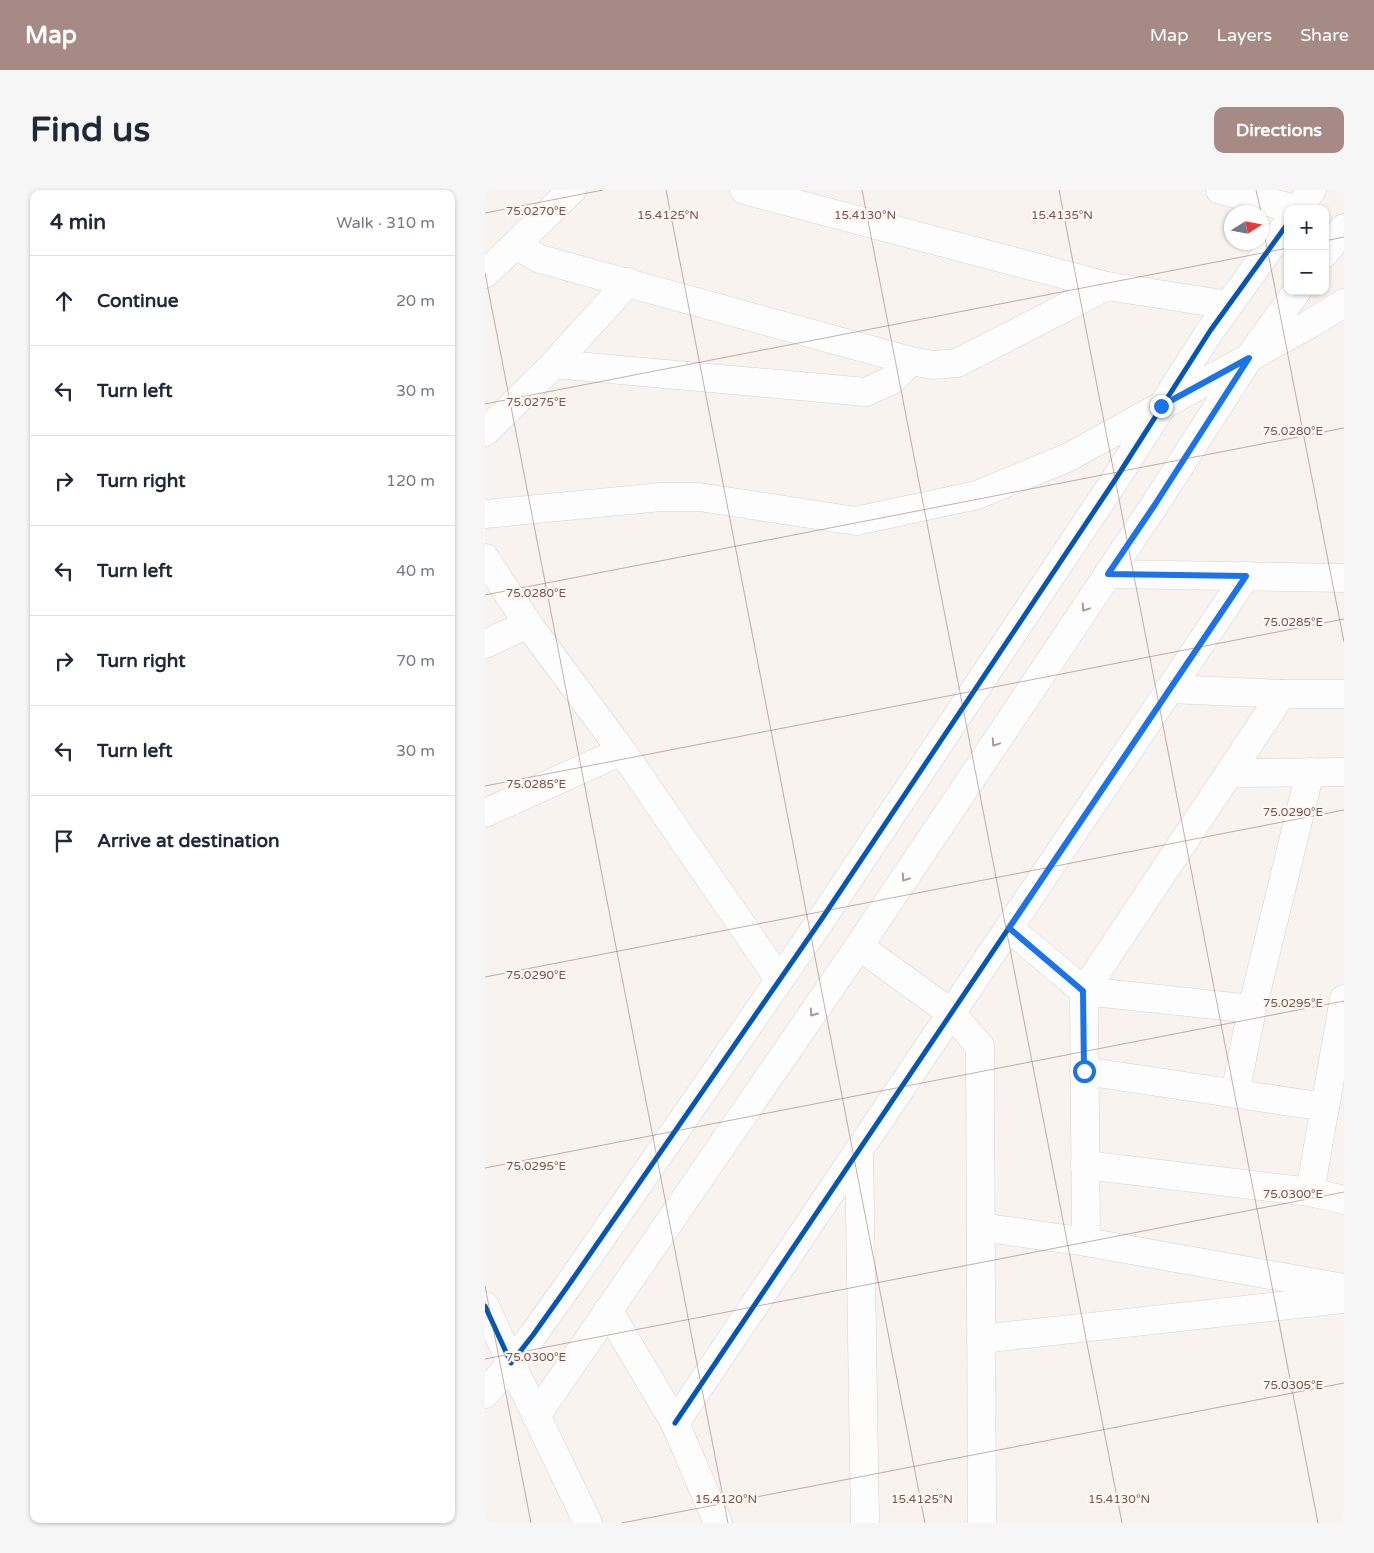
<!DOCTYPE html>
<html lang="en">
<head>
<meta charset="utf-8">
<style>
  body { margin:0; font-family:"Varela Round",sans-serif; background:#f6f6f7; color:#1f2937 }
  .controls { position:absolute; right:15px; top:15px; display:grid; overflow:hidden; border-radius:10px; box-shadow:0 1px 4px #0004 }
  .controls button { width:45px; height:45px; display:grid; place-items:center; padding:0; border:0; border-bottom:1px solid #e0e1e3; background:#fff; color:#1f2937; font:25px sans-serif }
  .compass { position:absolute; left:739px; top:15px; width:45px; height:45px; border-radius:50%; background:#fff; box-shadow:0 1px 4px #0004; rotate:79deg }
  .stop { position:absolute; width:15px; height:15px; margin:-11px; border:4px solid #1a73e8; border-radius:50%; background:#fff }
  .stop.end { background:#1a73e8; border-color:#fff; box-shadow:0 1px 5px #0008 }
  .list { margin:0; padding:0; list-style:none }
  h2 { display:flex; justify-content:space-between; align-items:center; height:65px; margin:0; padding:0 20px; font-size:21px }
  h2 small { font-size:16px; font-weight:400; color:#747a83 }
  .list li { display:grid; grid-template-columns:32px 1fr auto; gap:15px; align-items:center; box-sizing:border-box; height:90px; padding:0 20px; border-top:1px solid #e0e1e3 }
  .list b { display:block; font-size:19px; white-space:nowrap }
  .list em { font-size:16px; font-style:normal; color:#747a83 }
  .icon { flex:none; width:28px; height:28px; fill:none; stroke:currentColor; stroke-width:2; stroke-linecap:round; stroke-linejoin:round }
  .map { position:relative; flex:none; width:859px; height:1333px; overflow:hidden; border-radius:10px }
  header { display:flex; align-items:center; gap:30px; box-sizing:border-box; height:70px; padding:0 25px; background:#a68a86; color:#fff }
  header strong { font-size:24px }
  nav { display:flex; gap:28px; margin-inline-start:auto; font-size:18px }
  .intro { display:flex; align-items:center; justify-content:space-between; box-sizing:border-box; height:120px; padding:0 30px }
  h1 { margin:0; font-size:35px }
  .button { padding:12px 22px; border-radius:10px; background:#a68a86; color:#fff; font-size:18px; font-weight:700 }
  main { display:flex; gap:30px; padding:0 30px }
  aside { flex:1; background:#fff; border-radius:10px; box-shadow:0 1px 4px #0004 }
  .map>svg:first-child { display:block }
</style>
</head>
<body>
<header>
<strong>Map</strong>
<nav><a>Map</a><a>Layers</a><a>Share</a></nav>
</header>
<div class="intro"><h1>Find us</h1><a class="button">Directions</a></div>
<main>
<aside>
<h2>4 min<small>Walk · 310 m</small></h2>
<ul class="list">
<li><svg class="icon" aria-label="ahead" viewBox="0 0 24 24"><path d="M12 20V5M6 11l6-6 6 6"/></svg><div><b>Continue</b></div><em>20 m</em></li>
<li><svg class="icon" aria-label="left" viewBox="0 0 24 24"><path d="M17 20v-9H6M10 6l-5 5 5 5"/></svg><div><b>Turn left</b></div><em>30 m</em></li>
<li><svg class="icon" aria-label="right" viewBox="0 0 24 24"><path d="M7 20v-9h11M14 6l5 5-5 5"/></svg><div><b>Turn right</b></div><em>120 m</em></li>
<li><svg class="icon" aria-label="left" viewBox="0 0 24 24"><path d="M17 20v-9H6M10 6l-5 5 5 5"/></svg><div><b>Turn left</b></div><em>40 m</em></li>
<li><svg class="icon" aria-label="right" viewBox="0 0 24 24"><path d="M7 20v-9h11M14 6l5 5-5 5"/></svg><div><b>Turn right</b></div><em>70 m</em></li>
<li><svg class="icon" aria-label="left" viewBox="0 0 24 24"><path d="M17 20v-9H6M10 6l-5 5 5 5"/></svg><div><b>Turn left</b></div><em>30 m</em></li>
<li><svg class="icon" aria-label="arrive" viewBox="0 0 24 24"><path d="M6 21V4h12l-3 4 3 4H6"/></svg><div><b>Arrive at destination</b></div></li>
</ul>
</aside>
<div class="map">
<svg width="859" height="1333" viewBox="0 0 859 1333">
  <rect width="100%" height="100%" fill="#f9f3ef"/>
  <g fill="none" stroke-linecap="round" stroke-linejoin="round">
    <defs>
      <g id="minor">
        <path d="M259,0L622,96L744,115"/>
        <path d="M735,0L811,19"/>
        <path d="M813,19L827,0"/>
        <path d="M30,55L55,69L426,171L448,175L472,173L622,96"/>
        <path d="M840,63L859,38"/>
        <path d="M0,84L87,0"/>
        <path d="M69,174L381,202L407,190L426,171"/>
        <path d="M0,242L69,174L143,92"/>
        <path d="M0,324L176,307H214L371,331L492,305L584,267L825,134L859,113"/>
        <path d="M0,368L43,434L137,561L294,789"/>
        <path d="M623,384L859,388"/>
        <path d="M0,454L43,434"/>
        <path d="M684,499L797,504"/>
        <path d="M745,583L859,582"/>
        <path d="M0,623L137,561"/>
        <path d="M524,738L599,801L601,1052"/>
        <path d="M374,756L466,823L495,856L497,1333"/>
        <path d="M859,809L825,1002L859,1010"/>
        <path d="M767,819L825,582"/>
        <path d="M599,881L840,917"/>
        <path d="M750,904L767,819L599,801L797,504H859"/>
        <path d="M374,959L380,1333"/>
        <path d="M600,975L825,1002"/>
        <path d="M496,1037L601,1052L859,1098"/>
        <path d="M0,1116L26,1173L48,1145L85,1093L336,730L630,290L725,141L803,33"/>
        <path d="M123,1120L190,1233L233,1333"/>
        <path d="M496,1149L859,1109"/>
        <path d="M0,1204L26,1173L103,1333"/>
        <path d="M51,1226L374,756L669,316L764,168L812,101"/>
        <path d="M190,1233L761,386"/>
      </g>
    </defs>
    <use href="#minor" stroke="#d9cfcc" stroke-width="29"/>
    <use href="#minor" stroke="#fefdfd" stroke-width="28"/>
    <defs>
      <g id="cycleway">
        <path d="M0,1116L26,1173L48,1145L85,1093L336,730L630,290L725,141L803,33"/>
        <path d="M190,1233L761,386"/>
      </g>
    </defs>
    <use href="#cycleway" stroke="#fff7f2" stroke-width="8"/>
    <use href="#cycleway" stroke="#0057b8" stroke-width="5"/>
  </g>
  <defs><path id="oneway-chevron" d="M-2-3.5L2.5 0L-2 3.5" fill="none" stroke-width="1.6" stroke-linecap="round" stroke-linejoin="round" transform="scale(1.25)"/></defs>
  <g stroke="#ae9693">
    <use href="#oneway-chevron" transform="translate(600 418) rotate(124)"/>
    <use href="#oneway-chevron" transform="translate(510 553) rotate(124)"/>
    <use href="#oneway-chevron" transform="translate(420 688) rotate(124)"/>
    <use href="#oneway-chevron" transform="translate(328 823) rotate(125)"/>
  </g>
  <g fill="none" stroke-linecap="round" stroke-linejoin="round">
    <path stroke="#1a73e8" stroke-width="6" d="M599,881L598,801L524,738L761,386L623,384L669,316L764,168L676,216"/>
  </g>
  <path fill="none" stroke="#79524d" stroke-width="1" stroke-opacity="0.45" d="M181,0L440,1333M377,0L637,1333M574,0L833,1333M771,0L776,22M0,23L118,0M776,27L859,452M840,51L859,47M0,83L243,1333M0,214L803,58M0,405L859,238M0,596L859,429M0,787L859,620M0,978L859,811M0,1096L46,1333M0,1169L859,1002M137,1333L859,1193"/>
  <g font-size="12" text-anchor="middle" fill="#79524d" stroke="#fff7f2" stroke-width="4.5" stroke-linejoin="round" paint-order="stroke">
    <text x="51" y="25">75.0270°E</text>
    <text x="183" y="29">15.4125°N</text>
    <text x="380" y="29">15.4130°N</text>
    <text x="577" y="29">15.4135°N</text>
    <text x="51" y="216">75.0275°E</text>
    <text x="808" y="245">75.0280°E</text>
    <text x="51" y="407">75.0280°E</text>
    <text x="808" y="436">75.0285°E</text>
    <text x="51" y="598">75.0285°E</text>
    <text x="808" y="626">75.0290°E</text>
    <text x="51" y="789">75.0290°E</text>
    <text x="808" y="817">75.0295°E</text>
    <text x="51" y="980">75.0295°E</text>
    <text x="808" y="1008">75.0300°E</text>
    <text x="51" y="1171">75.0300°E</text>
    <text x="808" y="1199">75.0305°E</text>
    <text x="241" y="1313">15.4120°N</text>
    <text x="437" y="1313">15.4125°N</text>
    <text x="634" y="1313">15.4130°N</text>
  </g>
</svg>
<div class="controls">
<button>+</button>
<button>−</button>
</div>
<svg class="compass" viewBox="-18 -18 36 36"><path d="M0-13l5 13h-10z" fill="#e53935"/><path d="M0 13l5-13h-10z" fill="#747a83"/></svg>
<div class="stop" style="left:599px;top:881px"></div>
<div class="stop end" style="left:676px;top:216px"></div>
</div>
</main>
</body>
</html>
